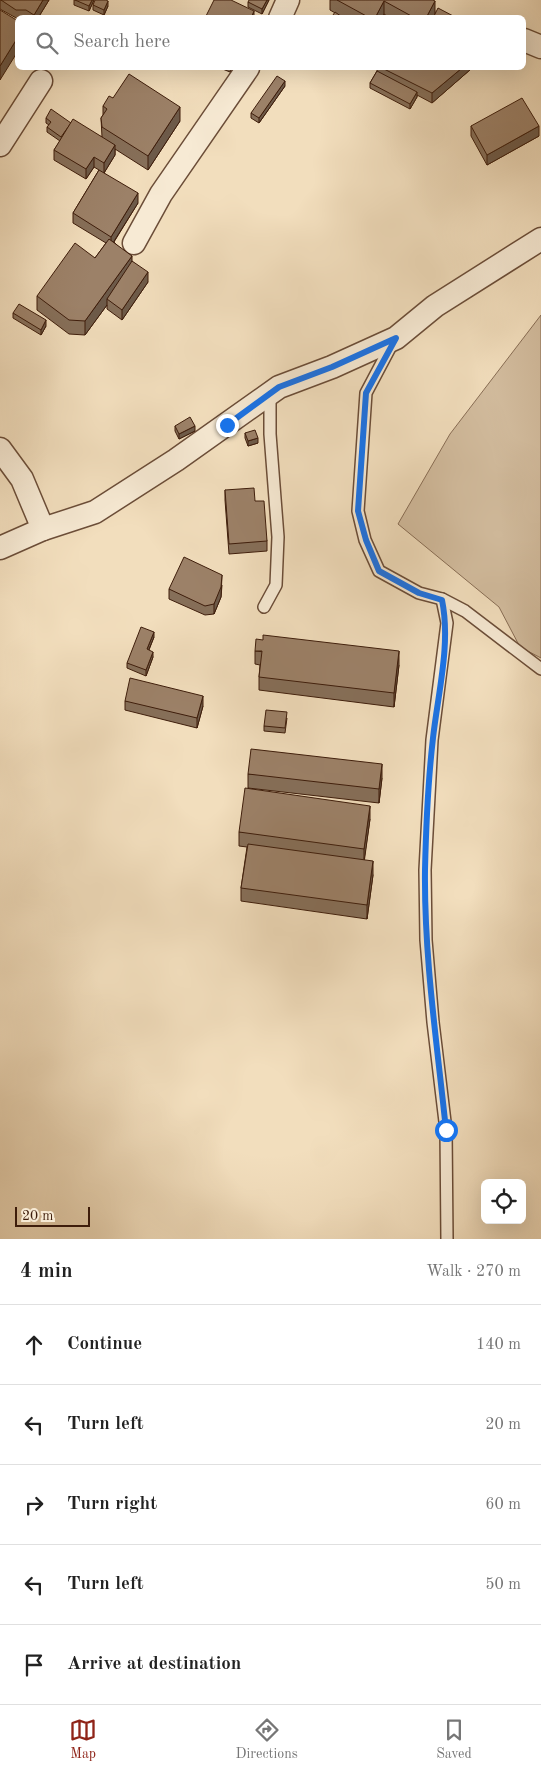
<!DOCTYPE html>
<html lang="en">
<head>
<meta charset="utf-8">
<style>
  body { margin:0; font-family:"Old Standard TT",serif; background:#f6f6f6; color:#222 }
  .controls { position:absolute; right:15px; bottom:15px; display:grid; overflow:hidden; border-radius:8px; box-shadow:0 5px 20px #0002 }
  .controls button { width:45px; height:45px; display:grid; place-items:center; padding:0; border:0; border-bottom:1px solid #e0e0e0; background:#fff; color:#222; font:25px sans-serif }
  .scale { position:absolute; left:15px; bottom:12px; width:75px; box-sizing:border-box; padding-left:5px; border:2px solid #3e1d0b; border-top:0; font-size:14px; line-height:18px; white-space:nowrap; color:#3e1d0b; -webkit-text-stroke:4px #f7ead4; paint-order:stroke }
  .stop { position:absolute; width:15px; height:15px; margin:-11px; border:4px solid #1a73e8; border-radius:50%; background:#fff }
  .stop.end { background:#1a73e8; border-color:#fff; box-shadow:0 1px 5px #0008 }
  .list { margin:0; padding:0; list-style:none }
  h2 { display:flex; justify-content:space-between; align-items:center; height:65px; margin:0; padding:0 20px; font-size:21px }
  h2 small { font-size:16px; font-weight:400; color:#767676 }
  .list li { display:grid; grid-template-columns:32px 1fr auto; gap:15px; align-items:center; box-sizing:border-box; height:80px; padding:0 20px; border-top:1px solid #e0e0e0 }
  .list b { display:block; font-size:19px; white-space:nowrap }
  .list em { font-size:16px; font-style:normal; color:#767676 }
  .icon { flex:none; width:28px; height:28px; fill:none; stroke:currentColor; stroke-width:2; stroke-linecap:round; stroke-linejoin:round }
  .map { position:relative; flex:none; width:541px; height:1239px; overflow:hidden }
  .search { position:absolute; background:#fff; box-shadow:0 5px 20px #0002; left:15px; right:15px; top:15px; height:55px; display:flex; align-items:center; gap:12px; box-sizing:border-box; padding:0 18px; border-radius:8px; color:#767676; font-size:19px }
  .sheet { height:465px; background:#fff }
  nav { display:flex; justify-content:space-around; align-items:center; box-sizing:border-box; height:70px; border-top:1px solid #e0e0e0; background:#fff; font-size:14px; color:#767676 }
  nav a { display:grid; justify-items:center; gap:2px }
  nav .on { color:#8f2418 }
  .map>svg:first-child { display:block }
</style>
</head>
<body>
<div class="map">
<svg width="541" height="1239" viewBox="0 0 541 1239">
  <rect width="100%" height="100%" fill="#f2debd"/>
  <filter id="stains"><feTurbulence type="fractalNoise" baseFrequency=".004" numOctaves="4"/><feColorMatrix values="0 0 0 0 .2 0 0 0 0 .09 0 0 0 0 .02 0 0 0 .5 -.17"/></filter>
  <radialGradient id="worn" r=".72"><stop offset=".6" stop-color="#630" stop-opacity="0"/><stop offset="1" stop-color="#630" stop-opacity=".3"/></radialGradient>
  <path fill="#d3bd9f" stroke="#886d55" d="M541,315V658L520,647L499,607L398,524L450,434Z"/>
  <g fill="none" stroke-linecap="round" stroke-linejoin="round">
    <defs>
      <g id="lane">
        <path d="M393,342L366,393L358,511L365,540L379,571L419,593L442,599L465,611L541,669"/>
        <path d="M442,599L447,623L432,740L425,870L426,940L433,1022L446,1130L447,1239"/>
        <path d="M264,607L276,585L278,537L270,434V393"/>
      </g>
      <g id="street">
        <path d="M280,18L288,0"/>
        <path d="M524,40L541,47"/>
        <path d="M0,145L41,81"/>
        <path d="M134,243L161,194L248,68"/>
        <path d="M0,449L22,479L43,529"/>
        <path d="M0,548L43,529L95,512L176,460L279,387L332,367L396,338L435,306L541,239"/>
      </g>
    </defs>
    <use href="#lane" stroke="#6b4d38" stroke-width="14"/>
    <use href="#street" stroke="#6b4d38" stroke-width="25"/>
    <use href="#lane" stroke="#f7ead4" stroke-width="11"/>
    <use href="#street" stroke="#f7ead4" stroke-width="22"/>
  </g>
  <g fill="#866f59" stroke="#3e1d0b">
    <path d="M0,0H49L38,18H18V19L0,9Z"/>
    <path d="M74,0H94L89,11L74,5Z"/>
    <path d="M269,0L262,14L248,7V2Z"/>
    <path d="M330,0H433L435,13L457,18H390L384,14L382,18H344L330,10Z"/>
    <path d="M93,5L108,6L104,15L93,10Z"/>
    <path d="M220,68H232L230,72Z"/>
    <path d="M377,68H471V69L432,103L417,95V97L410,109L370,88V83L377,71Z"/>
    <path d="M285,86L259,123L251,118V113Z"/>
    <path d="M113,98L180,121L148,170L115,149V155L104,173L138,203L114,242L132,261L148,282L122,320L107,309V305L85,335L69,334L37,310V296L95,258L106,243L73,223V213L99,170L94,167L86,179L54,160V150L60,141L47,132V127L49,125L46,123V118L71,123L102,137L101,118L103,115V106Z"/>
    <path d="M471,126L539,136L487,165L471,136Z"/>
    <path d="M13,313L46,326L41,335L13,318Z"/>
    <path d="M175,426L195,431L179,439L175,431Z"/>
    <path d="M245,433L258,443L248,446L245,438Z"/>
    <path d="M225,490L255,501L267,541V551L229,554L225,500Z"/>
    <path d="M222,585L221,597L214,614L205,615L169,599V589Z"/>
    <path d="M154,637L149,650L153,657L146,676L127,668V663Z"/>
    <path d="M255,651L399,665L394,707L259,690V677L260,665L255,664Z"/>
    <path d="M125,701L203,706L197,728L125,710Z"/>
    <path d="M287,718L285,733L264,731V726Z"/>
    <path d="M248,774L382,778L379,803L248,788Z"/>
    <path d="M370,819L364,860L373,875L367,919L241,901V888L247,847L239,846V832Z"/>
  </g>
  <g fill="#6d5a49" stroke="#3e1d0b">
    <path d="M43,0H49L38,18H34V15Z"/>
    <path d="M92,0H94L89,11V6Z"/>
    <path d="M267,0H269L262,14V9Z"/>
    <path d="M108,1V6L104,15V10Z"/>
    <path d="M384,1V14L382,18H375Z"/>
    <path d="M435,1V15L434,18H426Z"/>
    <path d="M254,11V18H251Z"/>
    <path d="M18,37V51L0,80V66Z"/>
    <path d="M462,68H471V69L432,103V93Z"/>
    <path d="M285,81V86L259,123V118Z"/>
    <path d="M417,92V97L410,109V104Z"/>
    <path d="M180,107V121L148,170V156Z"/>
    <path d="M539,126V136L487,165V155Z"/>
    <path d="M115,145V155L104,173V163Z"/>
    <path d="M94,157V167L86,179V169Z"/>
    <path d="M138,193V203L111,246V237Z"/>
    <path d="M132,256V269L107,299V305L85,335V321Z"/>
    <path d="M148,272V282L122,320V310Z"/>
    <path d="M46,320V326L41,335V330Z"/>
    <path d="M195,426V431L179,439V434Z"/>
    <path d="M258,438V443L248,446V441Z"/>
    <path d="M222,575L221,597L214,614V604Z"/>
    <path d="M154,632V637L147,654V649Z"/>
    <path d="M399,651V665L394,707V693Z"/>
    <path d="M153,652V657L146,676V670Z"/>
    <path d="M203,696V706L197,728V718Z"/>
    <path d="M382,764V778L379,803V789Z"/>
    <path d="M370,806V819L364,863V849Z"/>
    <path d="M373,861V875L367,919V905Z"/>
  </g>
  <g fill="#9c8168" stroke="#3e1d0b">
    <path d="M1,0H43L34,15L26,10H16Z"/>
    <path d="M75,0H92L89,6Z"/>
    <path d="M95,0H106L108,1L104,10L93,5Z"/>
    <path d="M214,0H231L254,11L251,18H205Z"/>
    <path d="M249,0H267L262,9L248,2Z"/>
    <path d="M337,0H433L435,1L426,18H415L384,1L375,18H370Z"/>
    <path d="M438,8L457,18H433Z"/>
    <path d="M0,10L18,21V37L0,66Z"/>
    <path d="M335,12L342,17V18H331Z"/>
    <path d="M382,68H462L432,93Z"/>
    <path d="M377,71L417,92L410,104L370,83Z"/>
    <path d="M129,74L180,107L148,156L102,127L101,118L107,109L103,106L109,96L113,98Z"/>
    <path d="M277,76L285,81L259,118L251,113Z"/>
    <path d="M522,98L539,126L487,155L471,126Z"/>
    <path d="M51,109L71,123L61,137L47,127L51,122L46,118Z"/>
    <path d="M73,119L115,145L104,163L94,157L86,169L54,150Z"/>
    <path d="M99,170L138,193L111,237L73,213Z"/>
    <path d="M109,239L132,256L85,321L69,320L37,296L75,243L95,258Z"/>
    <path d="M132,261L148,272L122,310L107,299Z"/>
    <path d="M19,304L46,320L41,330L13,313Z"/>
    <path d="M190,417L195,426L179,434L175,426Z"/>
    <path d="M255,430L258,438L248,441L245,433Z"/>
    <path d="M254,488L255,501H264L267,541L229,544L225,490Z"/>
    <path d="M184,557L222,575L221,587L214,604L205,606L169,589Z"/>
    <path d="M141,627L154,632L147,649L153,652L146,670L127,663Z"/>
    <path d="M263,635L399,651L394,693L259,677L262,651H255L256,639L263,640Z"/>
    <path d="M130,678L203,696L197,718L125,701Z"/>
    <path d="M266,710L287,712L285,728L264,726Z"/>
    <path d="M251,749L382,764L379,789L248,774Z"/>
    <path d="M245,788L370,806L364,849L239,832Z"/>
    <path d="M248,844L373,861L367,905L241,888Z"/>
  </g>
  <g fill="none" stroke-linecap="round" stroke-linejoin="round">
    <path stroke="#1a73e8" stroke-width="6" d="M227,425L279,387L332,367L396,338L366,393L358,511L366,540L379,571L419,593L442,600C451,644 438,693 433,738C428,781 426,826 425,870C424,957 437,1043 446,1130"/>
  </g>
  <rect width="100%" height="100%" filter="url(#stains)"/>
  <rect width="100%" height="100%" fill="url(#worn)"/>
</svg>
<div class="controls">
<button><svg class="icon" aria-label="locate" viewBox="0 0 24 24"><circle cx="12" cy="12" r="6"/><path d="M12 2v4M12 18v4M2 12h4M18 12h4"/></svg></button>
</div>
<div class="scale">20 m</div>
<div class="stop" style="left:446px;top:1130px"></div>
<div class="stop end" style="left:227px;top:425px"></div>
<div class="search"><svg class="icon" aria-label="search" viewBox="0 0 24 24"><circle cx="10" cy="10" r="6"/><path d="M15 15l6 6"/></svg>Search here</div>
</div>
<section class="sheet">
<h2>4 min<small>Walk · 270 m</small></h2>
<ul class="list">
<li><svg class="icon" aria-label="ahead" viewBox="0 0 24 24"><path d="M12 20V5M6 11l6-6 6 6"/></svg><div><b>Continue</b></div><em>140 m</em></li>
<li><svg class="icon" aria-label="left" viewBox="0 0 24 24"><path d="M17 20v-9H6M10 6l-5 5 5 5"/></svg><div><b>Turn left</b></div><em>20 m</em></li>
<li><svg class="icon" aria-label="right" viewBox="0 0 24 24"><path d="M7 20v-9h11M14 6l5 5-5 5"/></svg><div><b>Turn right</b></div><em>60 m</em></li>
<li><svg class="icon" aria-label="left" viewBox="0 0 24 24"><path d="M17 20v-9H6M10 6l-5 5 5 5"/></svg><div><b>Turn left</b></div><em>50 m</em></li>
<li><svg class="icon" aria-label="arrive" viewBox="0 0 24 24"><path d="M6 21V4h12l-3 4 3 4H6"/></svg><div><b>Arrive at destination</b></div></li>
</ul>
</section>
<nav>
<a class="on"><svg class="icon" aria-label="map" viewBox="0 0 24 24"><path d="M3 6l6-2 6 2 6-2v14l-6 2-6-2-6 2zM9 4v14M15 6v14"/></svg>Map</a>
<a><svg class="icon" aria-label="directions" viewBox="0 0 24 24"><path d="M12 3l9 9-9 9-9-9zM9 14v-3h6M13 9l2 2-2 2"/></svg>Directions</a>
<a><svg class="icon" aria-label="saved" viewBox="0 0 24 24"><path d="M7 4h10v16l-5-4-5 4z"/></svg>Saved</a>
</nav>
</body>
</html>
